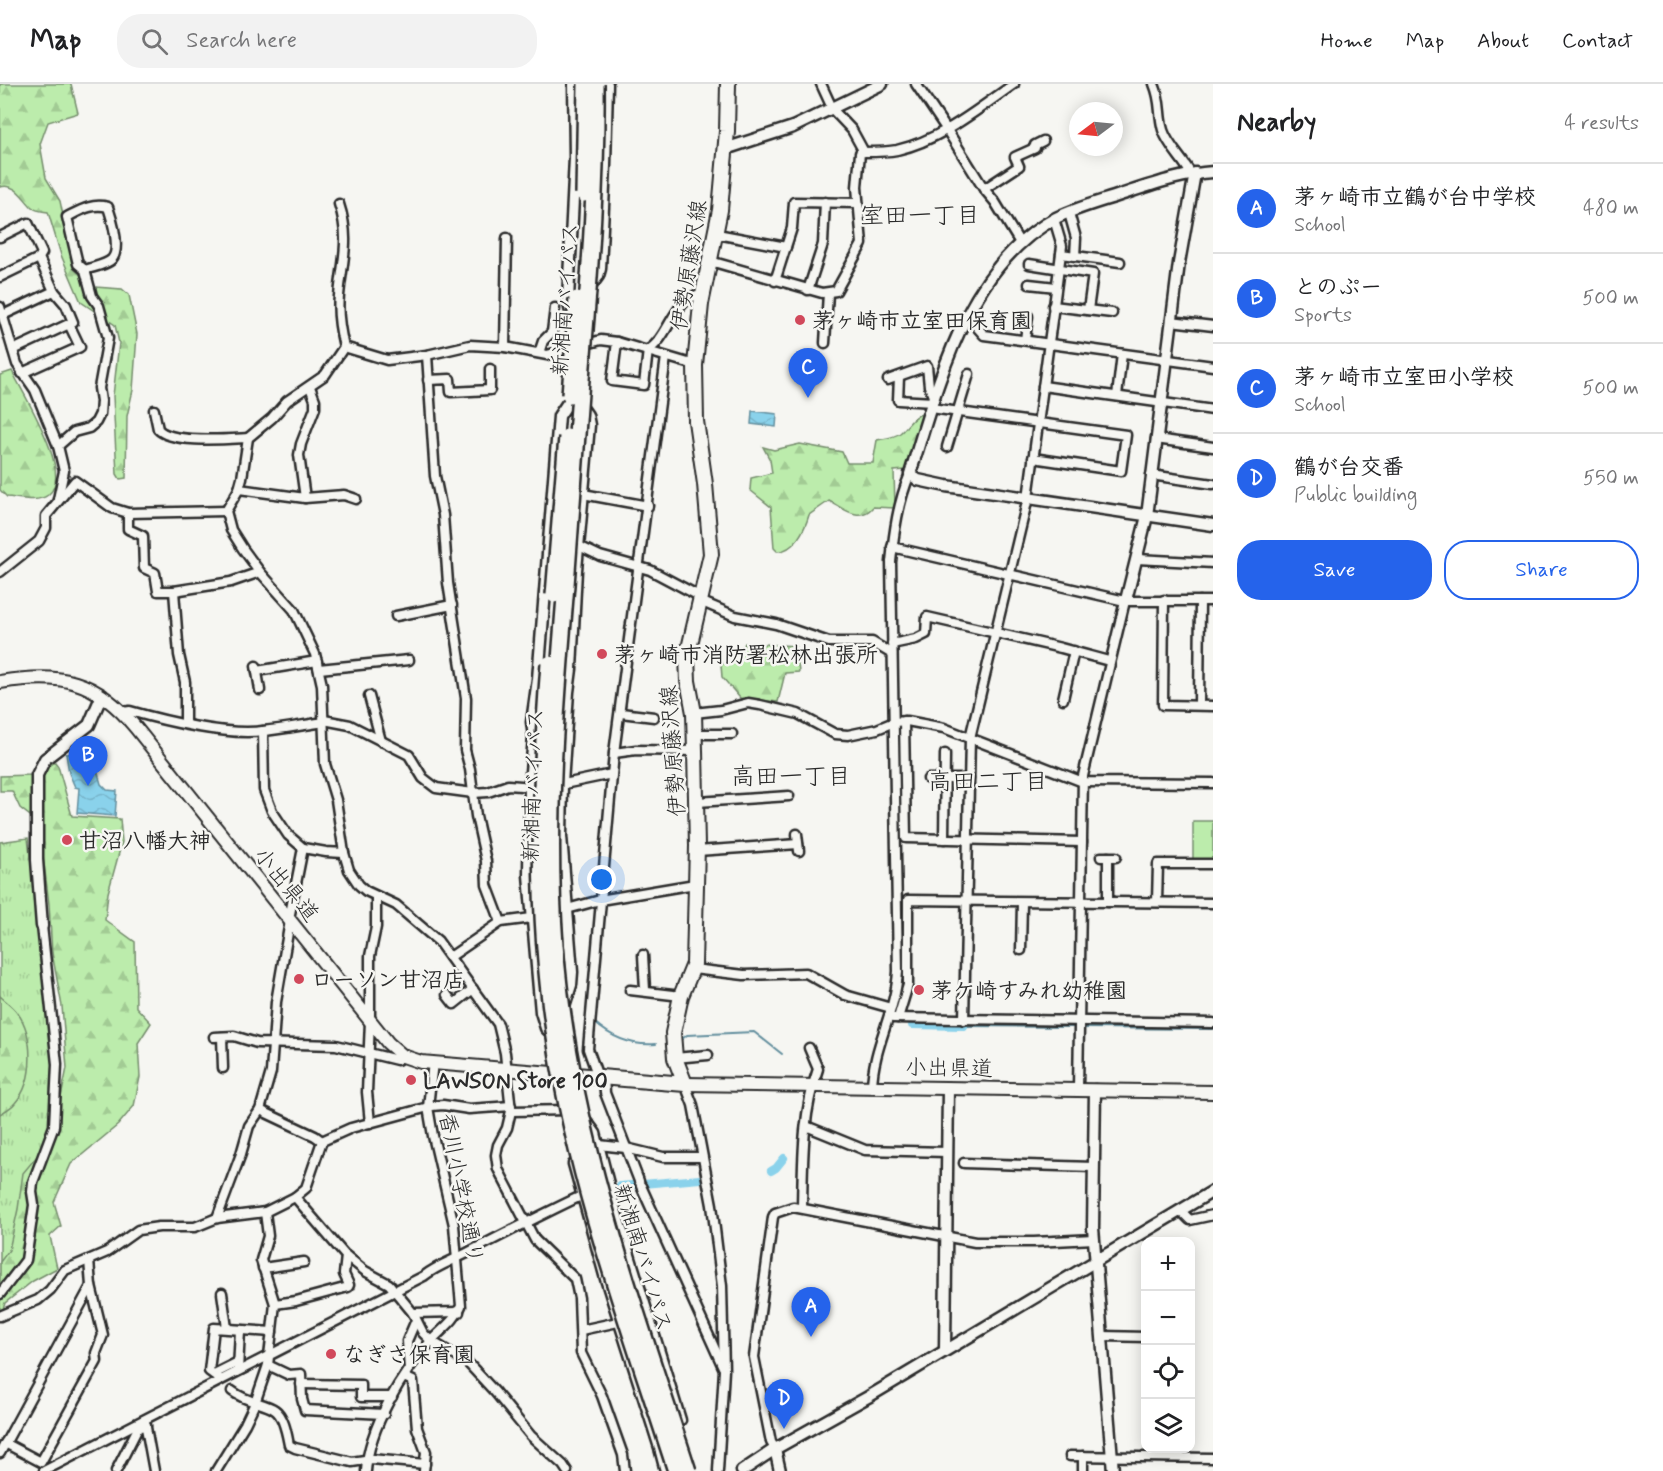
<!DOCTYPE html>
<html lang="en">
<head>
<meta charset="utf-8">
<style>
  body { margin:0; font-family:Mynerve,"Klee One",sans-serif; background:#f2f2f2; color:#202124 }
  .controls { position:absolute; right:18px; bottom:18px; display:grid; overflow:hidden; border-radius:12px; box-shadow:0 3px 15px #0003 }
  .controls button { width:54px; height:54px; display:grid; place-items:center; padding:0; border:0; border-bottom:2px solid #e0e0e0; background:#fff; color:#202124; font:30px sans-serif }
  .compass { position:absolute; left:1069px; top:18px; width:54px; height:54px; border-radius:50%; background:#fff; box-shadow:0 3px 15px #0003; rotate:254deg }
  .you { position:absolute; left:602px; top:796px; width:21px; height:21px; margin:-15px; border:4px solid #fff; border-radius:50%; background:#1a73e8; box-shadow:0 0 0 9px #1a73e833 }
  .badge { display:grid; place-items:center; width:39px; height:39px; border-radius:50%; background:#2563eb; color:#fff; font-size:20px; font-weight:700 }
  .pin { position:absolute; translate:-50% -50px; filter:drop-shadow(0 2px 3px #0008) }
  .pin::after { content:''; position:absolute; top:32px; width:21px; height:18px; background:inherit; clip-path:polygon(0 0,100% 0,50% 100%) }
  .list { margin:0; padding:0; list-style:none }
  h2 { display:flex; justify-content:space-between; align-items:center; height:78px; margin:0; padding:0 24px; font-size:26px }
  h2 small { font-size:20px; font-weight:400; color:#757577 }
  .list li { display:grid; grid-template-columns:39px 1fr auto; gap:18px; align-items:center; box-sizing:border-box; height:90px; padding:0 24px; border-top:2px solid #e0e0e0 }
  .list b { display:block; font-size:22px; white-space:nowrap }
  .list p { margin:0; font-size:20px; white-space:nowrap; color:#757577 }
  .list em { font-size:20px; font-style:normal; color:#757577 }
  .actions { display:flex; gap:12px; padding:18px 24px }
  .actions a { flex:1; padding:14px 0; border:2px solid #2563eb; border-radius:24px; text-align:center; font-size:21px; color:#2563eb }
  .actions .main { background:#2563eb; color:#fff }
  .icon { flex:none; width:33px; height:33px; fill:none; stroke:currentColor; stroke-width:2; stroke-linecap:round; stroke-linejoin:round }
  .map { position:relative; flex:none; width:1213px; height:1387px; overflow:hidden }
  header { display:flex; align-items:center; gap:36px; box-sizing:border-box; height:84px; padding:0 30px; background:#fff; border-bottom:2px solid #e0e0e0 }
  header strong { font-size:28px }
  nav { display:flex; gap:33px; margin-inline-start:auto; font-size:21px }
  .search { width:420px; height:54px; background:#f2f2f2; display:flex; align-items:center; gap:15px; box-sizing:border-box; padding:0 21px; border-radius:24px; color:#757577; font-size:22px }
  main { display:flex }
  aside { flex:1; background:#fff }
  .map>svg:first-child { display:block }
</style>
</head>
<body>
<header>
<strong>Map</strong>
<div class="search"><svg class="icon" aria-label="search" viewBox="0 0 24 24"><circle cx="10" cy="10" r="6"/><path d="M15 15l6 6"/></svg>Search here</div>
<nav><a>Home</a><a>Map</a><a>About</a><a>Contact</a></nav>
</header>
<main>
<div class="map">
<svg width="1213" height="1387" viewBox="0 0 1213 1387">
  <defs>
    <pattern id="grass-tufts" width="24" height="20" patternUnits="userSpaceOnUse" patternTransform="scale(1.5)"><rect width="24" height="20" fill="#bcecac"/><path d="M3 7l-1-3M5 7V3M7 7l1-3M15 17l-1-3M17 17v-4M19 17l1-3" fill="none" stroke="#a2cb94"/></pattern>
    <pattern id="forest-firs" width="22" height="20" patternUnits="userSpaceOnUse" patternTransform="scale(1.5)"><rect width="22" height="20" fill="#bcecac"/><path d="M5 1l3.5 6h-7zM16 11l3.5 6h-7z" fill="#a2cb94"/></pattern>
    <pattern id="water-waves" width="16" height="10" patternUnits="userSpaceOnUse" patternTransform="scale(1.5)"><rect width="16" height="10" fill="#8ad2eb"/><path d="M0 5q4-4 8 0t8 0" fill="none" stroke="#77b4ca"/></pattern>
  </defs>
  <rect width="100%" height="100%" fill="#f6f6f2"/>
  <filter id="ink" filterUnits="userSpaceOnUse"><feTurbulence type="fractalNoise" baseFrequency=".0167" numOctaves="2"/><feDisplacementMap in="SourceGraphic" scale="12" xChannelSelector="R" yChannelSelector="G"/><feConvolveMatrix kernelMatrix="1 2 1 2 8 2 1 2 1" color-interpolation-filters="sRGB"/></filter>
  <g filter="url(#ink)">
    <path fill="url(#grass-tufts)" stroke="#748c6c" stroke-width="1.5" d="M28,754L57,1010L25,1157L0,1199V758Z"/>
    <g fill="url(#forest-firs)" stroke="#748c6c" stroke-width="1.5">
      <path d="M0,0H71L78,29L48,38L40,60L46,94L60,117L74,185L95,203L122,205L129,211L137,250L133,306L127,332L126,394L120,395L117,390L113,312L119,259L115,241L81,218L61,171L48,128C42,127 37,127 33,124C22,114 17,99 0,103Z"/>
      <path d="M12,287C23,310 75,391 48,411C38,419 19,414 7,413L0,406V291Z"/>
      <path d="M922,330L905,386L894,387L895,424L873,423C859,439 845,425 829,417L809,431C805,445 794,468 777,467L774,464L771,423L750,406L751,394L772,389L770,376L763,363L774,366L800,360L842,368L847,379H873L877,356C885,354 893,354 900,349C908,343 912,332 922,330Z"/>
      <path d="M745,559L796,562L799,588L785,589L778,618L740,614L722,593L721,581L740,569Z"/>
      <path d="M55,678L58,682L72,732L120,735L122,758L108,809L105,836L135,858L136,923L151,939L138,959L140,993L134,1022L118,1041L71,1080L54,1118L61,1142L50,1152L57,1184L33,1197L5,1219L0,1235V1178L9,1166L18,1125L23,1089L53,1053L67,984L62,922L52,869L49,820L39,739L20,724L12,707H0V692L30,691Z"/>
      <path d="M0,912C5,917 13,922 17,928C34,951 35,997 15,1019C11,1024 5,1027 0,1030Z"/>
    </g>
    <rect fill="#bcecac" stroke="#748c6c" stroke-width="1.5" x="1193" y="737" width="20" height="40"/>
    <g fill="url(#water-waves)" stroke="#648f9e" stroke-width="1.5">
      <path d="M752,327L777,330L776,343L751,340Z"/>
      <path d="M92,668L101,700L107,706L117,707L115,732L77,729L79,704L75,703L69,689L66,670Z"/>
    </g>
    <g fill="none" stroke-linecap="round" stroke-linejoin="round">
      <g stroke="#648f9e" stroke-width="2">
        <path d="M594,938C612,954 633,962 656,960"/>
        <path d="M964,942L1075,943"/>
        <path d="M1081,944L1213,945"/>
        <path d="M682,955L687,951L754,948L782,970"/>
      </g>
      <g stroke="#8ad2eb" stroke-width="8">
        <path d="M912,941L964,942"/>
        <path d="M771,1087L776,1084L784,1074"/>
        <path d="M620,1102L700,1095"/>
      </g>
      <defs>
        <g id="minor">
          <path d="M916,0L947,46L984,105L995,118L1020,159"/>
          <path d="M1154,0C1162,19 1158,29 1163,46C1168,62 1183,75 1191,90"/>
          <path d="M864,68C875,68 887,68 897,66C941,56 978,25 1014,0"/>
          <path d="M984,105L1019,82L1015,73L1035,64V61L1043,57"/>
          <path d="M339,120C351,156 342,177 339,212C337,229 340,246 344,263L325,291L287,317L272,334L248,354L242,394L239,405L226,427L231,446L243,465L260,488L294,526L315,570L322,601L325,680L336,716L344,769L349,786L359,801L366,807L396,821L438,857L498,940L505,969L511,1027L507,1044L498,1061L496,1071L498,1085L535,1156L575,1195L579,1214L581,1269L602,1312L623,1371L625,1387"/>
          <path d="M1069,129L1076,154L1075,172"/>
          <path d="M717,150L786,163"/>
          <path d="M0,153L28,139L42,169L39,174L54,207L66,221L73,238L69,240L80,263L22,289"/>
          <path d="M1061,170L1120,178"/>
          <path d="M710,177L822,209L836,207L862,160L857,103L860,69L864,68L852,46L833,26L821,0"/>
          <path d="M1029,180L1093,190L1088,226"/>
          <path d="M0,193L39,174"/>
          <path d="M775,197L792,144L794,118L857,119"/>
          <path d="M1029,200L1056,203"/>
          <path d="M808,206L823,160L825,118"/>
          <path d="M1053,222L1112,229"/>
          <path d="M0,223L17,280L35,306L58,362L64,387L58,415"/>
          <path d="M3,231L54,207"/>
          <path d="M967,232L984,251L1213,282"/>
          <path d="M1171,237L1213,242"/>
          <path d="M1025,256L1028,232"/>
          <path d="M617,258L612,297L644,301L648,266C670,253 673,213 702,210"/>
          <path d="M825,259L828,209"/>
          <path d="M344,263L387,276L427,271L470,261L505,263L547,271L601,256L617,258L695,281"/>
          <path d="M505,263L507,154"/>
          <path d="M13,266L69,240"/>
          <path d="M539,269L543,257L552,248L555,224"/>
          <path d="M427,271L435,392L443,431L448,499L466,614L465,666L470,685L476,732L486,777L487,801L501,838"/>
          <path d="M899,293L898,316L933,318"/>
          <path d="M428,296L450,295L451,308L490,306V285"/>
          <path d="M888,296L927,282L929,302L934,315"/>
          <path d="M1043,302L1213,326"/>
          <path d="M1117,312L1122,270"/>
          <path d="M931,324L1126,351L1121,387L1033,374"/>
          <path d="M154,326L158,345C171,360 228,355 248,354"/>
          <path d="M1156,355L1213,363"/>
          <path d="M58,362L74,348L89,344L96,338L100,330L101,317L99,304L108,254L99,222L92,212L85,186C92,183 107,181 112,175C121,165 112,135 108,123C92,119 81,126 67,133L78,180L85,186"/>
          <path d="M947,363L969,290"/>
          <path d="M1151,391L1213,400"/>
          <path d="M239,405L305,414L344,411L356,415"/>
          <path d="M583,410L648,422"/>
          <path d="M305,414L299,371L301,360L315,324V316L310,303"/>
          <path d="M128,429V445L143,452L144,484L155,489L158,507H174L179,571L185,598V640"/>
          <path d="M579,462L600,472L650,486L701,513"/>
          <path d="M892,463L1125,517"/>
          <path d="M1137,475L1213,479"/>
          <path d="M0,488L39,457L46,444V432L75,397L112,424L128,429L226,427"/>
          <path d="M174,507L231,498L260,488"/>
          <path d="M1164,516L1163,621L1213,622"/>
          <path d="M700,517L735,532L776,540L829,558H872L892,570"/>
          <path d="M396,532L452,521"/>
          <path d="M892,560L916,555L926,550L927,533L1061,564L1109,577"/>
          <path d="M256,582L260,606"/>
          <path d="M319,585L409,576"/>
          <path d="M257,587L317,577"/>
          <path d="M369,612L381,657"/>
          <path d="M1063,615L1074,567"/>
          <path d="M1199,621L1200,517"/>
          <path d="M123,628L130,627C165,637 227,652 263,647C283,645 303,641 324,638"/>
          <path d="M621,629L654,633"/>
          <path d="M694,629L721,626L748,619L760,621L798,630L835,650L848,651L877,645L894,638L907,637L944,644L1083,698L1213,699"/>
          <path d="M324,636L350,641L409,671L423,694L436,704L473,709L488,708L508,701L534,703"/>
          <path d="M904,637L906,754L1082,758"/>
          <path d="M263,647L264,706L272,727L288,751L303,764L326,768L344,769"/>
          <path d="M695,650H732"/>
          <path d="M614,669L636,666L695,667"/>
          <path d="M928,695H969"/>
          <path d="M559,701L612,690"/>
          <path d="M697,718L789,712"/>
          <path d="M797,750L799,767"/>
          <path d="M944,755L945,670"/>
          <path d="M697,767L798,760"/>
          <path d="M1101,773H1116"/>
          <path d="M1108,818V773"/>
          <path d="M1157,818L1158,780H1213"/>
          <path d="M567,825L600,816L695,800"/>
          <path d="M289,835L303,764"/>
          <path d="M1021,866L1022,818"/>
          <path d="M643,871L645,906"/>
          <path d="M450,873L501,838L532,834"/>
          <path d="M693,885L744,891L806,889L845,911L891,924"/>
          <path d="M630,906L681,912"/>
          <path d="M447,911L454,920L473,905"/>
          <path d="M893,934L1213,939"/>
          <path d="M898,934L908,901V816L1213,819"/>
          <path d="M964,936L970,654L1028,414L1062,162L1054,135"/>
          <path d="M214,953L234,952L257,959L336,961L397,976L403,972"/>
          <path d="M222,953L223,984"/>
          <path d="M675,974L708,971"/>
          <path d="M598,993L588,965L614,669L666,273"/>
          <path d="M604,993L605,1009L639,1097"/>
          <path d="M685,1000L693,1021L712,1121L722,1202L724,1286L718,1387"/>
          <path d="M872,1003C873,962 896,928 898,887L891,478C894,448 898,418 910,390"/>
          <path d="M1078,1005L1083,692L1125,517H1213"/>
          <path d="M260,1026L315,1052L322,1057"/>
          <path d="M511,1027L571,1026"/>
          <path d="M585,1034L596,1049L614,1119L673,1310L663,1318"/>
          <path d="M370,1039L367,1008L370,937V872L376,843V812"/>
          <path d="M806,1042L865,1066L947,1068"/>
          <path d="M599,1061L626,1064L663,1073H702"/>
          <path d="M964,1079L1094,1083"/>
          <path d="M573,1080L605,1195L660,1367L670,1376"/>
          <path d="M641,1102L723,1283"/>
          <path d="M295,1113L344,1170L365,1187L389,1200L413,1229L423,1249L431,1257L468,1279L495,1308L531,1352L563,1381L567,1387"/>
          <path d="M802,1124C803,1077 802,1030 818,985L809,964"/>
          <path d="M1180,1126L1190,1136L1213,1131"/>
          <path d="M217,1134L241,1070L249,1042L260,1026L271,988L276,918L290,837"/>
          <path d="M263,1184L304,1178"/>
          <path d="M222,1209L227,1244"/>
          <path d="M0,1210L26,1176L34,1121L32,1108L33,1098L54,1042L57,980L42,842"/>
          <path d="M275,1220L296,1217L348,1203L349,1201L344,1190L346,1172"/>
          <path d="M413,1229L459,1228"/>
          <path d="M0,1232L38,1216L50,1206L65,1186L107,1168L138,1146L159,1143H195L217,1134L265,1128L295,1113L306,1104L322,1057L351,1044L432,1022L443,1021L469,1025L511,1022"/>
          <path d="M581,1246L618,1238"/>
          <path d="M1102,1252L1146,1253"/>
          <path d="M268,1281L289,1291L301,1290L302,1315L305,1326L384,1330"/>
          <path d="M409,1285L407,1257L416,1236"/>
          <path d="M238,1286L240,1246"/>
          <path d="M214,1290L238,1278"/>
          <path d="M404,1293L413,1297L417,1344L426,1368L424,1387"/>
          <path d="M220,1295L209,1287L214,1244L272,1248"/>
          <path d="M301,1300L361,1301V1313H392"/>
          <path d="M232,1307C247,1319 264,1318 275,1326C284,1332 287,1351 289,1361L295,1364L352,1378L371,1375L425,1380"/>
          <path d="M673,1310L681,1336"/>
          <path d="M145,1338L154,1387"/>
          <path d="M5,1359L41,1378L97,1277L96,1269L103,1251L91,1202L89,1176"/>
          <path d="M775,1365L771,1358L754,1273L773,1133L775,1129L793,1123L975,1158H1034L1094,1155"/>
          <path d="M660,1368L665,1387"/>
          <path d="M0,1369L91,1202"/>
          <path d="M1070,1372L1213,1374"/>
          <path d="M44,1387L424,1192C436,1182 454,1176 469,1168C506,1149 543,1130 581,1112"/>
          <path d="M116,1387L138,1344L146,1341"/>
          <path d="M216,1387L245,1340L255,1319L268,1281L275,1220L261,1176L268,1152L265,1128"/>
          <path d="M366,1387C369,1343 402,1289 431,1257C442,1245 455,1237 461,1222L454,1141L433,1052L428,1023L433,978"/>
          <path d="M1083,1387V1372"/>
        </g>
        <g id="tertiary">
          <path d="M574,0L575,74L568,215L571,228L577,234"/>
          <path d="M725,65L793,43L882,0"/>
          <path d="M1213,88C1181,90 1151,101 1120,111C1099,118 1076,124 1056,134C966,182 938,301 910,390L918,396L946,402L1213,441"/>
          <path d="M588,206L598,192L600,185L605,82L607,0"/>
          <path d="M1126,516L1147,432L1179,179L1195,89"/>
          <path d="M42,842L37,776V691L45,675L89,641L102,611"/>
          <path d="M564,923L571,901L572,888L561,752L562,700L568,608L571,585L576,486L589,341L587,331L578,318"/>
          <path d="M554,952L546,944L541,928L529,791L530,699L534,653L532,638L538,595L559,332L567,320L575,314"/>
          <path d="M1095,1006L1093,1144L1113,1387"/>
          <path d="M945,1265L948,1004"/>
          <path d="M775,1365L780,1387"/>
          <path d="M742,1387L775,1365L868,1313L1213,1107"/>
        </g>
        <g id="secondary">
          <path d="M0,598C61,589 95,594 136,644L388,959L403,972L421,978L564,990"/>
          <path d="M685,1000L1213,1008"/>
        </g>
        <path id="primary" d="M564,990L685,1000L675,974L673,949L681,912L694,880L697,762L695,667L694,629L688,597L687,573L711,470L705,400L696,337L695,281L701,220L720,126L727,47L728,0"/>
      </defs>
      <use href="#minor" stroke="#2b2b2b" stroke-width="13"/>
      <use href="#tertiary" stroke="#2b2b2b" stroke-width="15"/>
      <use href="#secondary" stroke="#2b2b2b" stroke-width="16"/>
      <use href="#primary" stroke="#2b2b2b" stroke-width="18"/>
      <use href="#minor" stroke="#f6f6f2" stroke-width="8"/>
      <use href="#tertiary" stroke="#f6f6f2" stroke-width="10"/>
      <use href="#secondary" stroke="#f6f6f2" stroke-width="12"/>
      <use href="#primary" stroke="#f6f6f2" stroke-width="14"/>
      <defs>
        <g id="motorway-bridge">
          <path d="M596,0C597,94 590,188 582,282C577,355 572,428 566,501C556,621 546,741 555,861C569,1043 632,1214 688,1387"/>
          <path d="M584,110L586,0"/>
          <path d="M570,311L577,215"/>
          <path d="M554,511L567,353"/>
          <path d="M549,580C539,707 536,834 556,960C578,1106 631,1247 676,1387"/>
        </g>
      </defs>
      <use href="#motorway-bridge" stroke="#2b2b2b" stroke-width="20" stroke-linecap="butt"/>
      <use href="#motorway-bridge" stroke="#f6f6f2" stroke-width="15"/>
    </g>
  </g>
  <g fill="#d1495b" stroke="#f6f6f2" stroke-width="2">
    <circle cx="800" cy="236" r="6"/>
    <circle cx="602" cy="570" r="6"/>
    <circle cx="67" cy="756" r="6"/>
    <circle cx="299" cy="895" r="6"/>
    <circle cx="919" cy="906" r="6"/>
    <circle cx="411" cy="996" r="6"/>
    <circle cx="331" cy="1270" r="6"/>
  </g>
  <g text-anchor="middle" stroke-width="5" stroke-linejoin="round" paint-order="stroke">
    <g font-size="22" fill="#2b2b2b" stroke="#f6f6f2">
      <text transform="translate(688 181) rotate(-81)" y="8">伊勢原藤沢線</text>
      <text transform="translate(564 215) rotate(-86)" y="8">新湘南バイパス</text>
      <text transform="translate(672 667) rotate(-94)" y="8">伊勢原藤沢線</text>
      <text transform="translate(532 701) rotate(-88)" y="8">新湘南バイパス</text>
      <text transform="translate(287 800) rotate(51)" y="8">小出県道</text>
      <text transform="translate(949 983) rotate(1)" y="8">小出県道</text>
      <text transform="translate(462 1104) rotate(79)" y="8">香川小学校通り</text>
      <text transform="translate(644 1173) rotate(73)" y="8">新湘南バイパス</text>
    </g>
    <g font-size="22" font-weight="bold" fill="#2b2b2b" stroke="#f6f6f2" text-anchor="start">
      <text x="812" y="244">茅ヶ崎市立室田保育園</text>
      <text x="614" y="578">茅ヶ崎市消防署松林出張所</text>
      <text x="79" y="764">甘沼八幡大神</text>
      <text x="311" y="903">ローソン甘沼店</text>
      <text x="931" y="914">茅ケ崎すみれ幼稚園</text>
      <text x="423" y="1004">LAWSON Store 100</text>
      <text x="343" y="1278">なぎさ保育園</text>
    </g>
    <g font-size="24" fill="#2b2b2b" stroke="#f6f6f2">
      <text x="920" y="139">室田一丁目</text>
      <text x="791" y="700">高田一丁目</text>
      <text x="988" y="705">高田二丁目</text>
    </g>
  </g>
</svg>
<div class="controls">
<button>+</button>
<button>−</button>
<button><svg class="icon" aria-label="locate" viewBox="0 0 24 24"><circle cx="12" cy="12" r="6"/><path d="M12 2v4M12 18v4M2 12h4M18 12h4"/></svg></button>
<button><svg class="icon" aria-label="layers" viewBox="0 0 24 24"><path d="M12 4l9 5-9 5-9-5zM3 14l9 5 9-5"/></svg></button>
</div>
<svg class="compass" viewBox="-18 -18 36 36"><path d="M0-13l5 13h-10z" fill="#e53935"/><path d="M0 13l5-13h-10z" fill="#757577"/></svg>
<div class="you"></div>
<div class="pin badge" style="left:811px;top:1253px">A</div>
<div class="pin badge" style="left:88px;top:702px">B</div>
<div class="pin badge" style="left:808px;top:314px">C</div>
<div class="pin badge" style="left:784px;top:1345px">D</div>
</div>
<aside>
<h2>Nearby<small>4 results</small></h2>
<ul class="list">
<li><span class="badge">A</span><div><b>茅ヶ崎市立鶴が台中学校</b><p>School</p></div><em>480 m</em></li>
<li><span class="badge">B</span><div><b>とのぷー</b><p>Sports</p></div><em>500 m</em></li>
<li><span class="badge">C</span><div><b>茅ヶ崎市立室田小学校</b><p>School</p></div><em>500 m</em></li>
<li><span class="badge">D</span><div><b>鶴が台交番</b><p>Public building</p></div><em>550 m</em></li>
</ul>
<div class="actions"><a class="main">Save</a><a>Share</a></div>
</aside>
</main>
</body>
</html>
